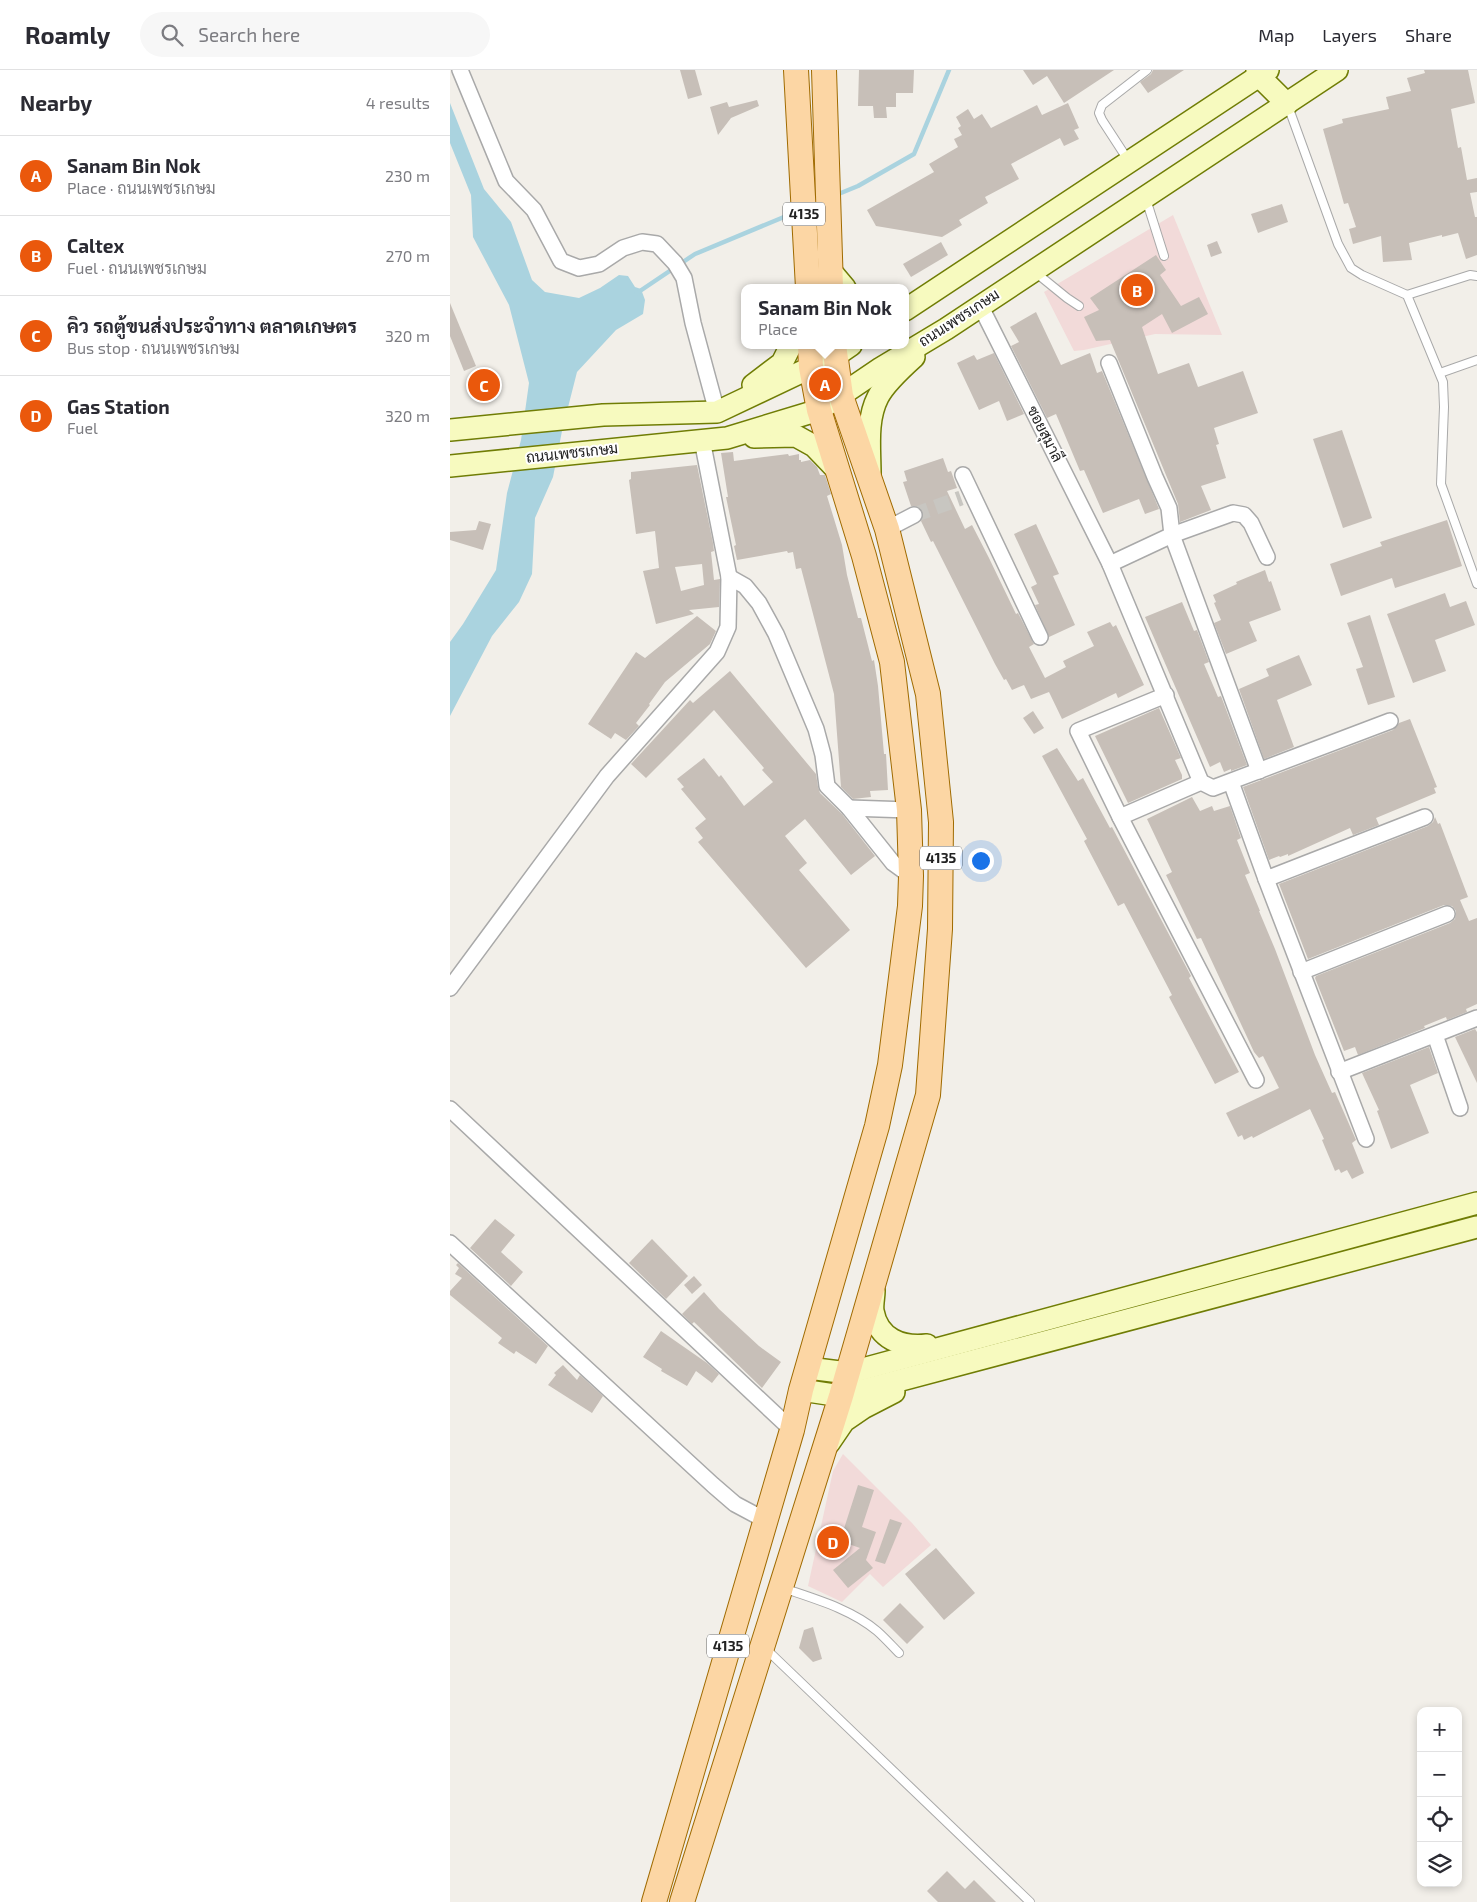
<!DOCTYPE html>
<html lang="en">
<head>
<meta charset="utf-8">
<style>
  body { margin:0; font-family:"Exo 2",Sarabun,sans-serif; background:#f7f7f7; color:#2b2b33 }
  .controls { position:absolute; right:15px; bottom:15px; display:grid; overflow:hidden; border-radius:10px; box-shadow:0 2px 8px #0003 }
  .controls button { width:45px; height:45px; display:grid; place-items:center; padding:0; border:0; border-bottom:1px solid #e1e1e2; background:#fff; color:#2b2b33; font:25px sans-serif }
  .you { position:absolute; left:530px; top:790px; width:18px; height:18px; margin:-12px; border:4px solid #fff; border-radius:50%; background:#1a73e8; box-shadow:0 0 0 8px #1a73e833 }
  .badge { display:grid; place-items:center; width:32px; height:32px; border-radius:50%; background:#ea580c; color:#fff; font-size:16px; font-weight:700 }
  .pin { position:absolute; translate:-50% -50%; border:2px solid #fff; box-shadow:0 1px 5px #0006 }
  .popup { position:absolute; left:291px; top:214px; width:168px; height:65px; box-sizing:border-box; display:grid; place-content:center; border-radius:10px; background:#fff; filter:drop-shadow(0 1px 4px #0005); font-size:16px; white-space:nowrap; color:#7c7c81 }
  .popup b { font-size:19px; color:#2b2b33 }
  .popup::after { content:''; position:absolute; left:50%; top:100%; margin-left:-10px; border:10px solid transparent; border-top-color:#fff }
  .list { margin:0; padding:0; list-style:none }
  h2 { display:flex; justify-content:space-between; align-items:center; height:65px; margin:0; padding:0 20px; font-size:21px }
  h2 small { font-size:16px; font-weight:400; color:#7c7c81 }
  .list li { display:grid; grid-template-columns:32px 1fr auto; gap:15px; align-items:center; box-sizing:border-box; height:80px; padding:0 20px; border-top:1px solid #e1e1e2 }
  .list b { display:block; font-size:19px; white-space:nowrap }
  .list p { margin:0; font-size:16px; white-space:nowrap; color:#7c7c81 }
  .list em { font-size:16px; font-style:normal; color:#7c7c81 }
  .icon { flex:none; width:28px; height:28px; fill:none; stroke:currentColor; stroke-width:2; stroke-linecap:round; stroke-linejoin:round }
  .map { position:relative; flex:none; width:1027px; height:1832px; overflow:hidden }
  header { display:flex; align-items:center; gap:30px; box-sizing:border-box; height:70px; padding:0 25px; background:#fff; border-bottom:1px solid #e1e1e2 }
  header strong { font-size:24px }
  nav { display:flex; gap:28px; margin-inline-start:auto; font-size:18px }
  .search { width:350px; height:45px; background:#f7f7f7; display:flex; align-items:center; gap:12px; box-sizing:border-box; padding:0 18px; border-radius:28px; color:#7c7c81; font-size:19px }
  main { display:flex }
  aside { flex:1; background:#fff }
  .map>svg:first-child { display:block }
</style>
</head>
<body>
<header>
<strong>Roamly</strong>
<div class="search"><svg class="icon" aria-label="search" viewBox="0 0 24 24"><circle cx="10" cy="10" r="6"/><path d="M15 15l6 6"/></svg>Search here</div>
<nav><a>Map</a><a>Layers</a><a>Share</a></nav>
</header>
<main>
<aside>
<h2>Nearby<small>4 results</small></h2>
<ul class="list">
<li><span class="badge">A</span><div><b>Sanam Bin Nok</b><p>Place · ถนนเพชรเกษม</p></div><em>230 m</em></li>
<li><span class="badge">B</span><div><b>Caltex</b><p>Fuel · ถนนเพชรเกษม</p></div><em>270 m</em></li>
<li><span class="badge">C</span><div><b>คิว รถตู้ขนส่งประจำทาง ตลาดเกษตร</b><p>Bus stop · ถนนเพชรเกษม</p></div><em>320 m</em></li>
<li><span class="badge">D</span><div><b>Gas Station</b><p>Fuel</p></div><em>320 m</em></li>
</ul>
</aside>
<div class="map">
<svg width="1027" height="1832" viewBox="0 0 1027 1832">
  <rect width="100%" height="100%" fill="#f2efe9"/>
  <g fill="#f2dad9">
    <path d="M723,145L772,265L705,264L634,280L624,281L594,222Z"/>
    <path d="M393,1384L462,1453L481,1475L433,1517L420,1504L392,1532L358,1516L383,1401Z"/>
  </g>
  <path fill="#aad3df" d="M0,33L34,119L61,152L82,210L95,222L129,228L150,218L169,205L178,206L185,217L191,219L195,230L193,244L166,260L127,302L112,361L103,407L85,448L82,504L69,532L42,566L0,646V572L13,554L46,500L57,423L71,370L79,313L59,235L23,167L21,125L0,73Z"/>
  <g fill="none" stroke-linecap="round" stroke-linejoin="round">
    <g stroke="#aad3df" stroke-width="4.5">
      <path d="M386,125L408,116L464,84L499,0"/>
      <path d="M187,223L245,184L346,142"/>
    </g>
  </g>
  <g fill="#c7bfb8" fill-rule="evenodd">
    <path d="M230,0H245L252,25L238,29Z"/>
    <path d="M409,0H464L463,23H446V37H436L437,48H424L423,36H408Z"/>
    <path d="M573,0H664L614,33L597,6L583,15Z"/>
    <path d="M703,0H734L698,23L690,12L701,4Z"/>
    <path d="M974,0H1018L1025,33L1001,39L1008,78L1011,77L1017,110L1027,108V122L1020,123L1025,147H1027V185L1016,189L1008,163L992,167V165L959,173L962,190L933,192L931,166L903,174L899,159L906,157L898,133L894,134L873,59L893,53L892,49L939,39L936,27L961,21L957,8L975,3Z"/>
    <path d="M307,30L309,36L281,48L268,65L260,37L277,32L279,37Z"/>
    <path d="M618,33L629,58L624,60L629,69L614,76L610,68L561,94L569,109L535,127L538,133L509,150L512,155L492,167L426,156L417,140L484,102L479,94L508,77L504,69L512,65L508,58L511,56L506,47L518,39L524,49L532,44L541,58L587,35L592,45Z"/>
    <path d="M832,134L838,152L808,163L801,144Z"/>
    <path d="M767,171L772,183L761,187L757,175Z"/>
    <path d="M491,172L498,185L461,207L453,194Z"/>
    <path d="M706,185L716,200L710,205L731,236L749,227L758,244L722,263L712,244L692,257L708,304L739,293L748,317L793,301L808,343L764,358L769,374L766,375L776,408L751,416L761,440L730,452L728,434L660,270L646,271L634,247L649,240L640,228Z"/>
    <path d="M0,233L26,296L14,301L0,266Z"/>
    <path d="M586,242L611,295L640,283L647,303L652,301L709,439L695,444L689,429L653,443L634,400L630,401L606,344L597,348L561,276L569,272L560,257Z"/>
    <path d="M544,283L574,344L557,351L549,331L529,340L507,293L524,285L527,290Z"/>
    <path d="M892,360L922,448L893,458L863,369Z"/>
    <path d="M283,382L284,391L338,384L339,386L349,384V390H351V392L360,390L367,397L370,405H375L381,424L377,426L392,475L397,505L408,548H411L422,591L424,590L428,616L434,684H436L438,720L420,721L421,727L403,729L391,717L384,624L351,498L346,499L343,482L338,483L337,481L287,490L284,476L286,475L276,427H278L271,383Z"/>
    <path d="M493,388L498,402L501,401L507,418L497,421L515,459L522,455L539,488L566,544L568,543L584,574L579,577L595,608L616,597L613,591L644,576L637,562L660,552L663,557L666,555L694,615L668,628L666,623L612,649L599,622L581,629L574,615L562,620L556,609L554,610L545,594L483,471L481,472L471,451L473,446L472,440L469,437L461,436L453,412L457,411L454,401Z"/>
    <path d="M247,395L263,473L264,481L261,482L264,510L270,509L269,537L239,540L244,544L206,554L193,501L209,498L205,461L186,464L179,410L181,409V402ZM252,494L254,515L231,521L225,497Z"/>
    <path d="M997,450L1012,496L945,518L942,508L891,526L880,494L932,476L930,472Z"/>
    <path d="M29,451L41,454L33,480L0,470V462L26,460Z"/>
    <path d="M586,454L609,504L603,506L625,555L599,567L585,535L589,534L581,517L587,514L564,464Z"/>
    <path d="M815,500L819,512L821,511L831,540L799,552L807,571L776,584L764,553L771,550L764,533L766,532L763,525L787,514L786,512Z"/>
    <path d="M995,523L1000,537L1016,531L1025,555L985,570L996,601L963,613L937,544Z"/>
    <path d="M732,532L744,561L747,560L759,592L754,594L768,627L771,626L797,695L781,701V699L774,702L770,692L760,697L695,547Z"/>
    <path d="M920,545L945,627L918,635L906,599L913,597L897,553Z"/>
    <path d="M247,546L266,561L260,574L215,612L199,634L200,635L186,653L189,656L176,670L165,663L161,669L138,654L186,582L195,588Z"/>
    <path d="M849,585L862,615L827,630L844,677L814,689L789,619L819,606L816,599Z"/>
    <path d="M280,601L366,704L368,717L370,723L392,744L425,786L401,805L355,749L335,766L357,793L349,800L400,860L356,898L248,772L253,768L245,758L256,749L231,719L234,717L227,709L254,688L269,707L271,705L294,736L323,712L312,700L314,698L264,640L196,708L181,694L240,630L243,633Z"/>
    <path d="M709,638L731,688L725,690L732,705V709L678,733L645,666Z"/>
    <path d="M583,641L594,658L584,664L573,648Z"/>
    <path d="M960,649L987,717L984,718L986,723L926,748L929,755L903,765L900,758L838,786V784L830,787L829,786L819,790L793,717L943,660L949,653Z"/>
    <path d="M607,678L628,711L633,708L660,758L662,757L741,906L739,908L789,1002L765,1014L719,927L722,925L674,833L668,836L634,771L637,769L592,686Z"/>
    <path d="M742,727L750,741L762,736L764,741L780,736L791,768L787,770L800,803L795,805L810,841H809L825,879L865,985L882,1023L885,1022L906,1070L902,1073L914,1103L902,1109L897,1100L891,1103L889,1099L885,1101L872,1070L874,1069L860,1039L803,1068L802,1066L794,1070L792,1065L788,1067L776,1043L829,1018L813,986L809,988L804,982L751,868L747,869L716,805L722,802L697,749Z"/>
    <path d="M985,747L988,754L990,753L1018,827L1010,830L1019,851L1027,848V934L1016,939L1017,942L997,950L996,947L974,956L975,958L908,985L905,977L894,981L865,908L866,906L1000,853L1005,849L1006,841L1002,836L994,835L858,889L829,814L978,756L983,752Z"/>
    <path d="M1025,959L1027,962V1013L1005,967Z"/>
    <path d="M979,977L988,1003L960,1015L979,1063L941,1079L927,1041L929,1040L912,1003Z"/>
    <path d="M45,1149L65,1165L51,1182L73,1202L61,1216L20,1178Z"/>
    <path d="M202,1169L238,1206L216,1229L179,1193Z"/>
    <path d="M8,1193L98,1276L86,1294L66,1281L64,1284L48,1273L52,1268L0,1225V1221L12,1208L5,1204L9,1198L6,1195Z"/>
    <path d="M244,1206L252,1215L242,1224L234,1215Z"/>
    <path d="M254,1222L269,1239L309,1276L331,1292L312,1318L244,1252L242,1254L232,1244Z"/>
    <path d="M211,1261L257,1293L269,1304L262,1313L246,1301L237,1316L211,1301L212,1299L193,1287Z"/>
    <path d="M113,1295L127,1310L130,1305L153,1326L142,1343L98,1315L106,1305L104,1303Z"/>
    <path d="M408,1415L424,1420L412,1457L426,1462L416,1490L423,1498L398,1518L383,1500L410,1478L390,1471Z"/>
    <path d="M440,1449L452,1453L435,1494L425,1491Z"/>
    <path d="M486,1478L525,1523L494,1550L455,1504Z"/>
    <path d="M450,1533L474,1557L457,1574L433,1550Z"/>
    <path d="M363,1557L372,1589L363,1592L349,1578L354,1560Z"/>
    <path d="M497,1801L515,1819L524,1810L546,1832H488L477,1821Z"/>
  </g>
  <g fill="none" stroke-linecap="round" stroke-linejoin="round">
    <path stroke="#c8c6c1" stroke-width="15" stroke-dasharray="15 8" stroke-linecap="butt" d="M464,445L511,428"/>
    <defs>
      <g id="lane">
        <path d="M838,36L888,174L901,198L912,205L957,225L993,312L994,337L991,414L1027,514"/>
        <path d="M678,90L652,50L649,43L652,35L697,0"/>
        <path d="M696,129L714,186"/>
        <path d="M585,202L617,228L629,236"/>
        <path d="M957,225L1020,205L1027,206"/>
        <path d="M990,303L1027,290"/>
        <path d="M333,1518C365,1529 401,1539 427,1561C435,1568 442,1576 449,1583"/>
        <path d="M316,1579L580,1832"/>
      </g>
      <g id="street">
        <path d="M10,0L56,111L84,140L111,191L129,198L149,194L173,178L192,172L207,174L225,193L234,208L243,253L267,342"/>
        <path d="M530,235L660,494L751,712L763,718L940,651"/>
        <path d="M659,293L705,407L719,438L722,465L809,701"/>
        <path d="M513,405L590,567"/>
        <path d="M437,459L464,445"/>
        <path d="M660,494L722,465L783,443L794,445L801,453L817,487"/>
        <path d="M279,507L295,516L309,533L326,564L366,659L373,685L377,716L399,738L443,793L461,806"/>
        <path d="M716,625L628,661L670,747L806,1010"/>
        <path d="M781,712L816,809L916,1069"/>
        <path d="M399,738L459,740"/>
        <path d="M670,747L751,712"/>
        <path d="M816,809L975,747"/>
        <path d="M851,902L997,844"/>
        <path d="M0,918L157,706L267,582L278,557L279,507L252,370"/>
        <path d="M985,965L1010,1038"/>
        <path d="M889,1002L1027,948"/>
        <path d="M0,1039L342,1360"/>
        <path d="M0,1173L263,1415L285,1434L315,1450"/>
      </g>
      <g id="secondary">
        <path d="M807,0L809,6L837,34"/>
        <path d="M379,199L395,218"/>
        <path d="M455,240L818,0"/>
        <path d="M303,315L332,293L341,275"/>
        <path d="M0,360L153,345L267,342L385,286L401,275"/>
        <path d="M304,367L346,366L364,376L388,401"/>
        <path d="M0,396L277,368L369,340L431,298L496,259L887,0"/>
        <path d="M420,404C420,379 416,350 428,327C434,315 454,296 464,287"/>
        <path d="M424,1221C424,1227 422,1235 423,1241C428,1269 452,1278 477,1275"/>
        <path d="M358,1298L398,1303L1027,1133"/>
        <path d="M351,1320L391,1326L1027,1157"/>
        <path d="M379,1373L394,1351L413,1338L444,1322"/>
      </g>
      <g id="primary">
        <path d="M346,0L358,218"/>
        <path d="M374,0L381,218"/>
        <path d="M204,1832L342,1360L351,1320L427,1056L440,995L460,836L461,806L459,740L442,592L414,486L369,340L361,297L360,275"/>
        <path d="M232,1832L391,1326L478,1025L490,859L491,752L478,624L437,459L391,326L384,275"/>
      </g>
    </defs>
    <use href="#lane" stroke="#a9a9a9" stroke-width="10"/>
    <use href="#street" stroke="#a9a9a9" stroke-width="18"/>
    <use href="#secondary" stroke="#707d05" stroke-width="24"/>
    <use href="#primary" stroke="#a06b00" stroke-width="26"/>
    <use href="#lane" stroke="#fff" stroke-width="8"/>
    <use href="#street" stroke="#fff" stroke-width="15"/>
    <use href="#secondary" stroke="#f7fabf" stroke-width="21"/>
    <use href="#primary" stroke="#fcd6a4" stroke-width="24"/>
  </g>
  <g text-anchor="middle" stroke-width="4" stroke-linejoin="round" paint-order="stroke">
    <g fill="#fff" stroke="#646464" stroke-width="1">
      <rect x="333" y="132.5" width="42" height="23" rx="4"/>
      <rect x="470" y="776.5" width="42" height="23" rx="4"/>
      <rect x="257" y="1564.5" width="42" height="23" rx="4"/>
    </g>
    <g font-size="14" font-weight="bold" fill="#222">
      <text x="354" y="149">4135</text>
      <text x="491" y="793">4135</text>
      <text x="278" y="1581">4135</text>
    </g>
    <g font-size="15" fill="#222" stroke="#fff">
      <text transform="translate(509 248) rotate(-33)" y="5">ถนนเพชรเกษม</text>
      <text transform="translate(595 364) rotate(63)" y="5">ซอยสุมาลี</text>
      <text transform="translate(122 383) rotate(-6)" y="5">ถนนเพชรเกษม</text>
    </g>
  </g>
</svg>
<div class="controls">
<button>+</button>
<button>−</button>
<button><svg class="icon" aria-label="locate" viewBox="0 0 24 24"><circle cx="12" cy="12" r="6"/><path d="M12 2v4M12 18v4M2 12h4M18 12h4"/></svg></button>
<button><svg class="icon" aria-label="layers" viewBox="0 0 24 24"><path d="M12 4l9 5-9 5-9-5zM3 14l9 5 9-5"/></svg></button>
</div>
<div class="you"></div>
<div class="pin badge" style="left:375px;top:314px">A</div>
<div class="popup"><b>Sanam Bin Nok</b>Place</div>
<div class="pin badge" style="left:687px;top:220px">B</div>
<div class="pin badge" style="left:34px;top:315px">C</div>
<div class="pin badge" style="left:383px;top:1472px">D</div>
</div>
</main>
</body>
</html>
